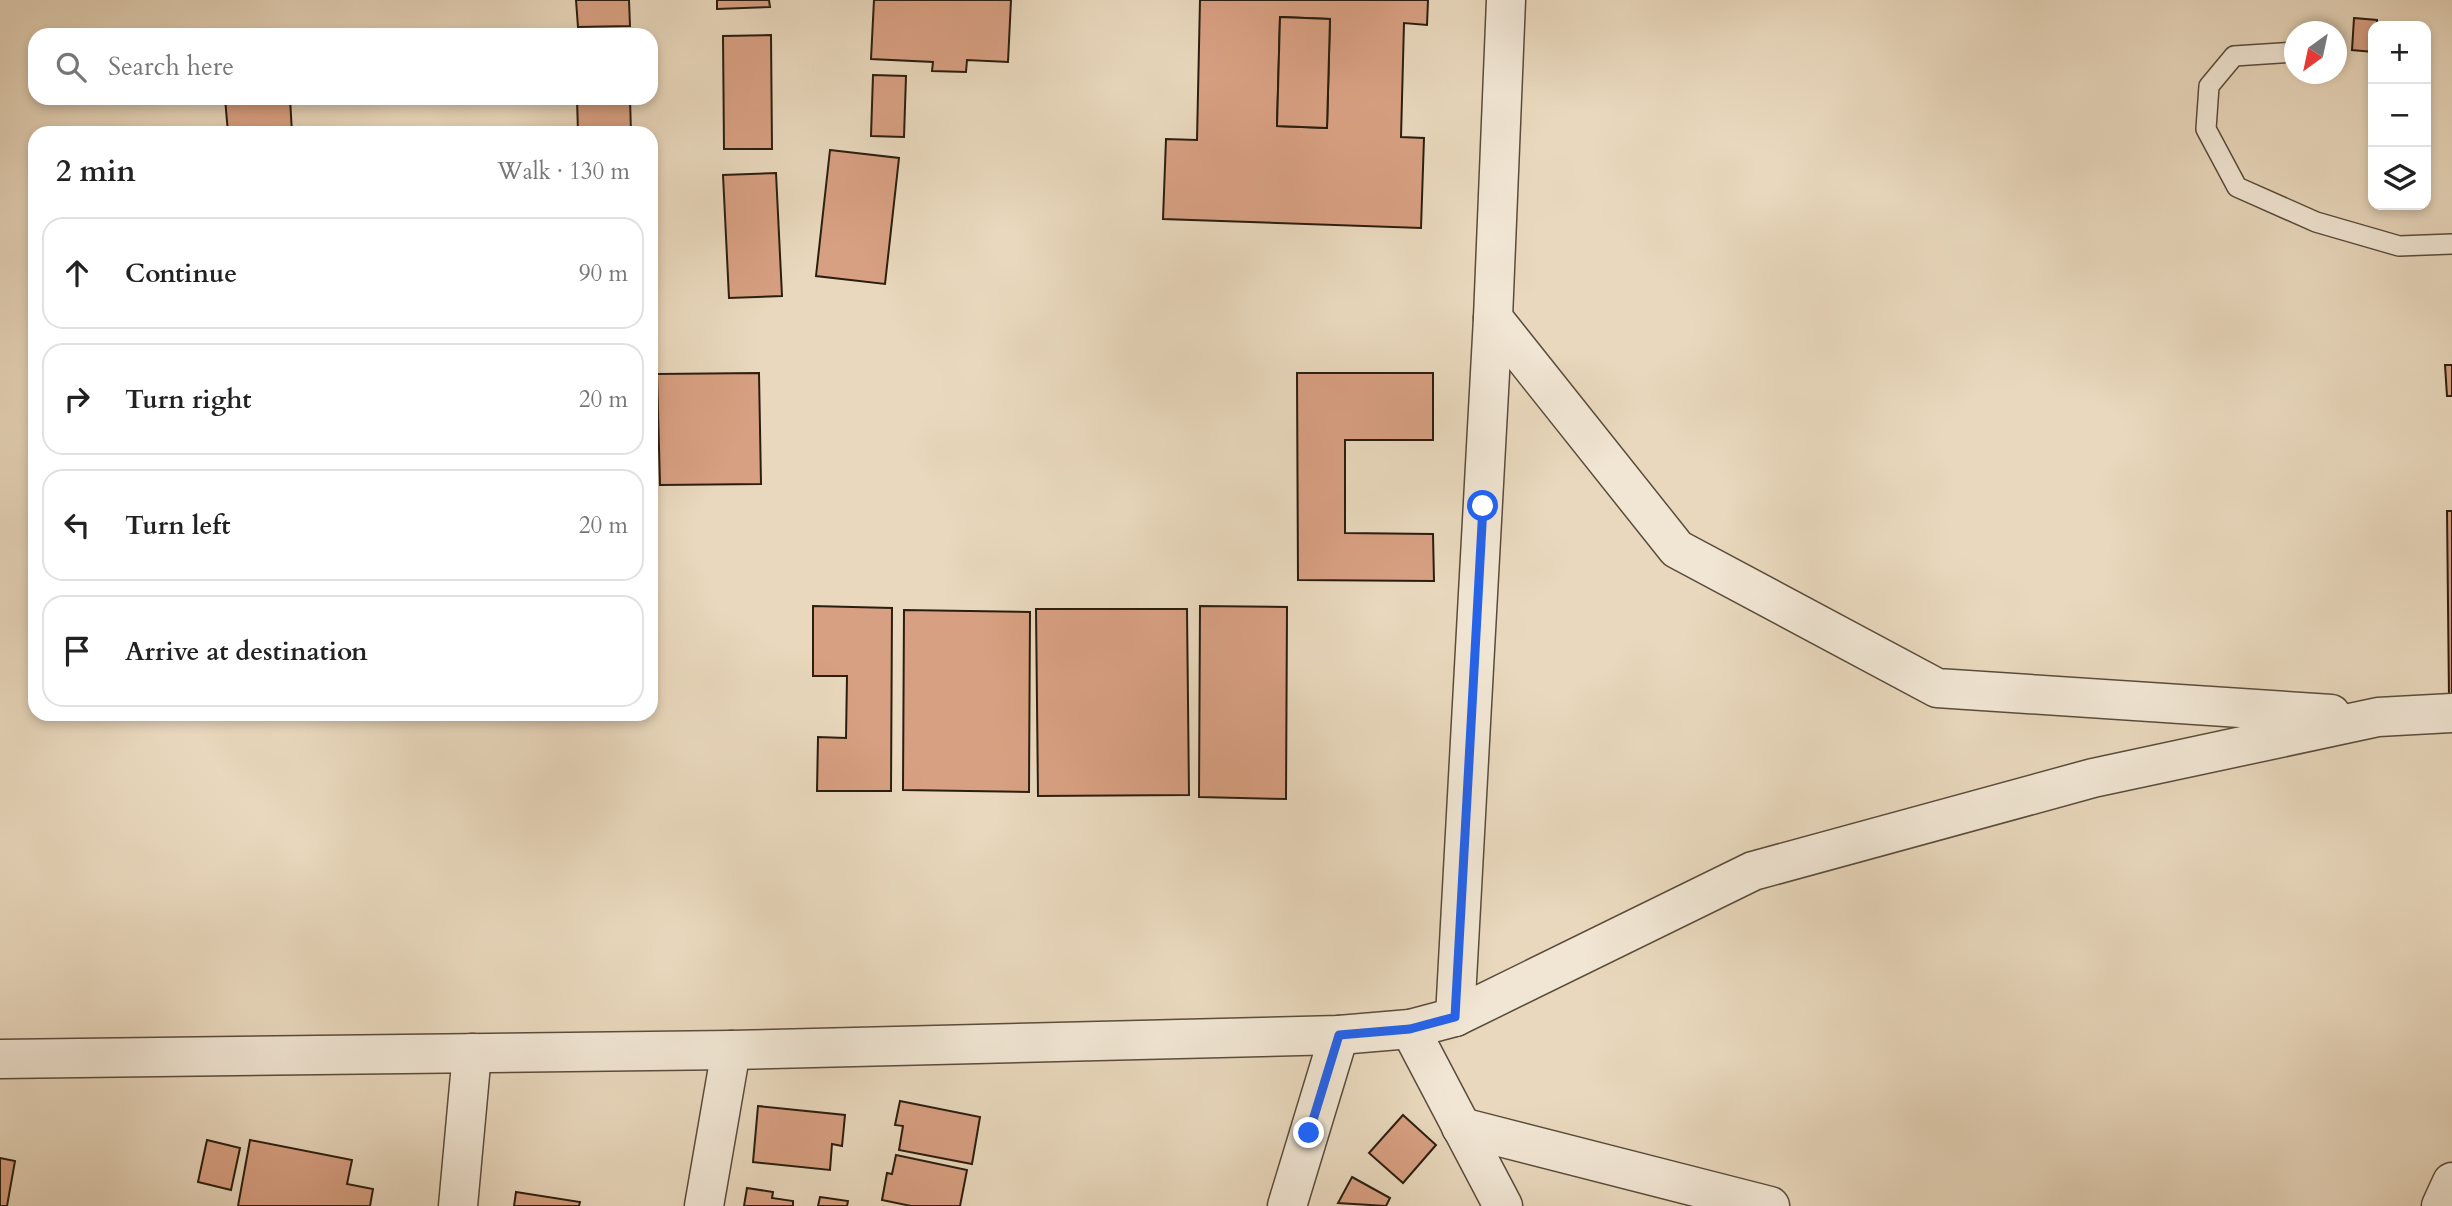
<!DOCTYPE html>
<html lang="en">
<head>
<meta charset="utf-8">
<style>
  body { margin:0; font-family:Cardo,serif; background:#f6f6f6; color:#222 }
  .controls { position:absolute; right:21px; top:21px; display:grid; overflow:hidden; border-radius:14px; box-shadow:0 4px 10px #0003 }
  .controls button { width:63px; height:63px; display:grid; place-items:center; padding:0; border:0; border-bottom:2px solid #e0e0e0; background:#fff; color:#222; font:35px sans-serif }
  .compass { position:absolute; left:2284px; top:21px; width:63px; height:63px; border-radius:50%; background:#fff; box-shadow:0 4px 10px #0003; rotate:213deg }
  .stop { position:absolute; width:21px; height:21px; margin:-16px; border:5px solid #2563eb; border-radius:50%; background:#fff }
  .stop.end { background:#2563eb; border-color:#fff; box-shadow:0 2px 7px #0008 }
  .list { margin:0; padding:0; list-style:none }
  h2 { display:flex; justify-content:space-between; align-items:center; height:91px; margin:0; padding:0 28px; font-size:30px }
  h2 small { font-size:23px; font-weight:400; color:#767676 }
  .list li { display:grid; grid-template-columns:46px 1fr auto; gap:21px; align-items:center; box-sizing:border-box; height:112px; margin:0 14px 14px; padding:0 14px; border:2px solid #e0e0e0; border-radius:21px }
  .list b { display:block; font-size:26px; white-space:nowrap }
  .list em { font-size:23px; font-style:normal; color:#767676 }
  .icon { flex:none; width:38px; height:38px; fill:none; stroke:currentColor; stroke-width:2; stroke-linecap:round; stroke-linejoin:round }
  .map { position:relative; flex:none; width:2452px; height:1206px; overflow:hidden }
  .search { position:absolute; background:#fff; box-shadow:0 4px 10px #0003; left:28px; top:28px; width:630px; height:77px; display:flex; align-items:center; gap:18px; box-sizing:border-box; padding:0 24px; border-radius:21px; color:#767676; font-size:26px }
  .panel { position:absolute; background:#fff; box-shadow:0 4px 10px #0003; left:28px; top:126px; width:630px; height:595px; border-radius:21px }
  .map>svg:first-child { display:block }
</style>
</head>
<body>
<div class="map">
<svg width="2452" height="1206" viewBox="0 0 2452 1206">
  <rect width="100%" height="100%" fill="#e9d8bd"/>
  <filter id="stains"><feTurbulence type="fractalNoise" baseFrequency=".00286" numOctaves="4"/><feColorMatrix values="0 0 0 0 .2 0 0 0 0 .09 0 0 0 0 .02 0 0 0 .5 -.17"/></filter>
  <radialGradient id="worn" r=".72"><stop offset=".6" stop-color="#630" stop-opacity="0"/><stop offset="1" stop-color="#630" stop-opacity=".3"/></radialGradient>
  <g fill="#d8a082" stroke="#2a1e10" stroke-width="2" fill-rule="evenodd">
    <path d="M576,0H629L630,26L578,27Z"/>
    <path d="M717,0H769L770,7L717,9Z"/>
    <path d="M874,0H1011L1008,62L967,60L966,72L932,71L933,62L871,59Z"/>
    <path d="M1200,0H1428L1427,25L1404,23L1401,137L1424,138L1421,228L1163,219L1166,139L1197,140ZM1280,17L1330,19L1327,128L1277,126Z"/>
    <path d="M1280,17L1330,19L1327,128L1277,126Z"/>
    <path d="M2354,18L2377,20V26H2373V52L2352,50Z"/>
    <path d="M771,35L772,149H724L723,36Z"/>
    <path d="M873,75L906,76L904,137L871,136Z"/>
    <path d="M225,98H290L292,133H228Z"/>
    <path d="M577,98H630L631,133H578Z"/>
    <path d="M830,150L899,158L885,284L816,276Z"/>
    <path d="M776,173L782,296L729,298L723,175Z"/>
    <path d="M2445,365H2452V396H2447Z"/>
    <path d="M759,373L761,484L660,485L657,374Z"/>
    <path d="M1297,373H1433V440H1345V533L1433,534L1434,581L1298,580Z"/>
    <path d="M2447,511H2452V697H2449Z"/>
    <path d="M813,606L892,608L891,791H817L818,737L846,738L847,676H813Z"/>
    <path d="M1200,606L1287,607L1286,799L1199,797Z"/>
    <path d="M1036,609H1187L1189,795L1038,796Z"/>
    <path d="M904,610L1030,612L1029,792L903,790Z"/>
    <path d="M900,1101L980,1117L972,1164L899,1150L903,1126L895,1125Z"/>
    <path d="M758,1106L845,1115L842,1146L832,1144L830,1170L753,1162Z"/>
    <path d="M1403,1115L1436,1145L1403,1183L1369,1153Z"/>
    <path d="M207,1140L240,1148L231,1190L198,1182Z"/>
    <path d="M250,1140L352,1160L347,1184L373,1189L370,1206H238Z"/>
    <path d="M896,1155L967,1170L960,1206H911L882,1200L887,1173L892,1174Z"/>
    <path d="M0,1158L15,1161L7,1206H0Z"/>
    <path d="M1352,1177L1390,1198L1386,1206L1338,1203Z"/>
    <path d="M747,1188L773,1192L772,1198L793,1201V1206H744Z"/>
    <path d="M516,1192L580,1202L579,1206H514Z"/>
    <path d="M820,1197L848,1201L847,1206H818Z"/>
  </g>
  <g fill="none" stroke-linecap="round" stroke-linejoin="round">
    <defs>
      <path id="lane" d="M2294,52L2234,56L2209,86L2206,129L2237,187L2316,222L2399,246L2452,244"/>
      <g id="street">
        <path d="M1493,318L1677,549L1937,688L2331,714"/>
        <path d="M1455,1017L1493,318L1506,0"/>
        <path d="M1410,1029L1503,1206"/>
        <path d="M0,1059L731,1050L1339,1035L1410,1029L1455,1017L1753,871L2093,778L2378,717L2452,713"/>
        <path d="M1461,1127L1770,1206"/>
        <path d="M458,1206L472,1053"/>
        <path d="M704,1206L731,1050"/>
        <path d="M1287,1206L1339,1035"/>
        <path d="M2441,1206L2452,1182"/>
      </g>
    </defs>
    <use href="#lane" stroke="#5a4c3b" stroke-width="22"/>
    <use href="#street" stroke="#5a4c3b" stroke-width="41"/>
    <use href="#lane" stroke="#f1e6d4" stroke-width="19"/>
    <use href="#street" stroke="#f1e6d4" stroke-width="38"/>
  </g>
  <g fill="none" stroke-linecap="round" stroke-linejoin="round">
    <path stroke="#2563eb" stroke-width="9" d="M1309,1133L1339,1035L1410,1029L1455,1017L1483,506"/>
  </g>
  <rect width="100%" height="100%" filter="url(#stains)"/>
  <rect width="100%" height="100%" fill="url(#worn)"/>
</svg>
<div class="controls">
<button>+</button>
<button>−</button>
<button><svg class="icon" aria-label="layers" viewBox="0 0 24 24"><path d="M12 4l9 5-9 5-9-5zM3 14l9 5 9-5"/></svg></button>
</div>
<svg class="compass" viewBox="-18 -18 36 36"><path d="M0-13l5 13h-10z" fill="#e53935"/><path d="M0 13l5-13h-10z" fill="#767676"/></svg>
<div class="stop" style="left:1483px;top:506px"></div>
<div class="stop end" style="left:1309px;top:1133px"></div>
<div class="search"><svg class="icon" aria-label="search" viewBox="0 0 24 24"><circle cx="10" cy="10" r="6"/><path d="M15 15l6 6"/></svg>Search here</div>
<section class="panel">
<h2>2 min<small>Walk · 130 m</small></h2>
<ul class="list">
<li><svg class="icon" aria-label="ahead" viewBox="0 0 24 24"><path d="M12 20V5M6 11l6-6 6 6"/></svg><div><b>Continue</b></div><em>90 m</em></li>
<li><svg class="icon" aria-label="right" viewBox="0 0 24 24"><path d="M7 20v-9h11M14 6l5 5-5 5"/></svg><div><b>Turn right</b></div><em>20 m</em></li>
<li><svg class="icon" aria-label="left" viewBox="0 0 24 24"><path d="M17 20v-9H6M10 6l-5 5 5 5"/></svg><div><b>Turn left</b></div><em>20 m</em></li>
<li><svg class="icon" aria-label="arrive" viewBox="0 0 24 24"><path d="M6 21V4h12l-3 4 3 4H6"/></svg><div><b>Arrive at destination</b></div></li>
</ul>
</section>
</div>
</body>
</html>
